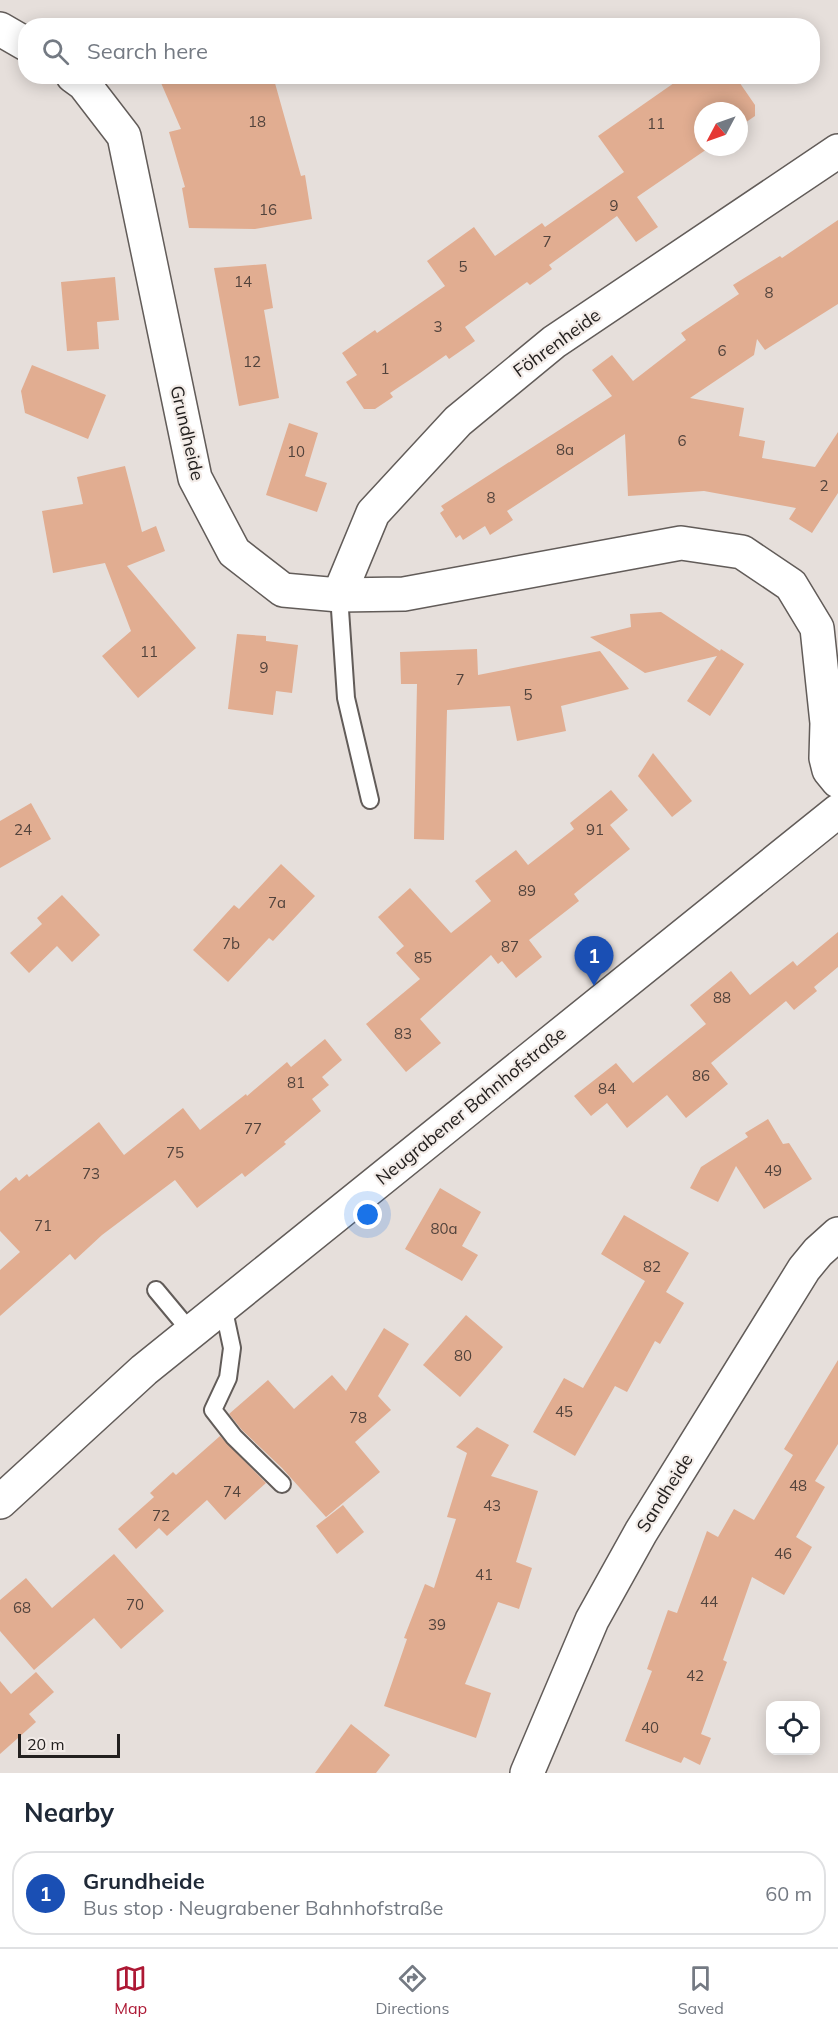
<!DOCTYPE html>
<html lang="en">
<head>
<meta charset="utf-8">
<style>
  body { margin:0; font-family:Mulish,sans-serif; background:#f2f2f3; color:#1f2937 }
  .controls { position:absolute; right:18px; bottom:18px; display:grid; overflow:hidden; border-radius:12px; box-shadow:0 3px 15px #0003 }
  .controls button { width:54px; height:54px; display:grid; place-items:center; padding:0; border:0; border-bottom:2px solid #e0e1e3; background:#fff; color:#1f2937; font:30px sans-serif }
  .compass { position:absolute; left:694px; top:102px; width:54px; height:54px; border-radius:50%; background:#fff; box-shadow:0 3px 15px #0003; rotate:229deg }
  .scale { position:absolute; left:18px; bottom:15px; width:102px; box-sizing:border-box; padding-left:6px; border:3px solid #23201f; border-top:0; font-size:16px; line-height:21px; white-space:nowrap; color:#23201f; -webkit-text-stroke:4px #f3ece8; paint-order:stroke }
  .you { position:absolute; left:368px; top:1215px; width:21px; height:21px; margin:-15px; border:4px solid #fff; border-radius:50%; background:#1a73e8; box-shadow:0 0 0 9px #1a73e833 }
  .badge { display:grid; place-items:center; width:39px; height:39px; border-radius:50%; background:#ad1834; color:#fff; font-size:20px; font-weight:700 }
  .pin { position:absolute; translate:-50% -50px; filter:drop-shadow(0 2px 3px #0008) }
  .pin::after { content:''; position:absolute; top:32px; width:21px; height:18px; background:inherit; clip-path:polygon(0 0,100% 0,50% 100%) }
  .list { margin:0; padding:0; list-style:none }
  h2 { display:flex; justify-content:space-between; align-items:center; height:78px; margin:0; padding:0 24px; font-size:26px }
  h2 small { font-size:20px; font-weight:400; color:#747a83 }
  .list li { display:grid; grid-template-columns:39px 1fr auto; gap:18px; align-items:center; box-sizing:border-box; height:84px; margin:0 12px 12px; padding:0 12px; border:2px solid #e0e1e3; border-radius:24px }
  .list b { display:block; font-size:22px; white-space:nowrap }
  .list p { margin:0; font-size:20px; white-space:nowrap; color:#747a83 }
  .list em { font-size:20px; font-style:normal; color:#747a83 }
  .icon { flex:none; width:33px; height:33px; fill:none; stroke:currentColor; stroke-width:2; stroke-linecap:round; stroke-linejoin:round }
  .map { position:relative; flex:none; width:838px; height:1773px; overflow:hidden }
  .search { position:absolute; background:#fff; box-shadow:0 3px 15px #0003; left:18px; right:18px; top:18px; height:66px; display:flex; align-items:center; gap:15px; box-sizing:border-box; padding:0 21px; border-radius:24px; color:#747a83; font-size:22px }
  .sheet { height:174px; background:#fff }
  nav { display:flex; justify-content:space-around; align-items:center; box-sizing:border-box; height:84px; border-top:2px solid #e0e1e3; background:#fff; font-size:16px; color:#747a83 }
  nav a { display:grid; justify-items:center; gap:3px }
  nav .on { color:#ad1834 }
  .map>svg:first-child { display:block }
</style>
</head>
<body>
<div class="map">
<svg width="838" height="1773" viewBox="0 0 838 1773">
  <rect width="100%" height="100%" fill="#e6dfdb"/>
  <g fill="#e1ad91">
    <path d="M158,76H273L301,176L305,175L312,219L255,229L189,228L182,188L185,187L169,132L181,129Z"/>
    <path d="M684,76H735L755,105V116L739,127V111H703V147H710L637,197L658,227L636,242L617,216L549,265L552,269L530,285L527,282L465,327L475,341L449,359L446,355L420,373L390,393L393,397L375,409H364L346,382L357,375L342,353L375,330L377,333L445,286L427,261L474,227L495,256L542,223L545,227L624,172L598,136Z"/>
    <path d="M838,220V304L765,350L757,339L754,355L690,398L744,408L739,436L765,441L762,458L815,467L838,432V493L812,533L789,519L796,508L704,491L628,496L625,434L507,511L513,520L490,535L485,526L463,540L460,535L456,538L440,513L444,510L441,506L612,396L592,370L612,355L633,381L686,340L681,333L739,294L733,285L780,256L782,258Z"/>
    <path d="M266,264L273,308L264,310L279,398L239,406L214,268Z"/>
    <path d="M115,277L119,320L97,322L99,349L67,351L61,282Z"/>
    <path d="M32,365L106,395L88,439L25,413L21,391Z"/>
    <path d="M289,423L318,433L305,476L327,483L317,512L266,495Z"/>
    <path d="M125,466L142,532L156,526L165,551L127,566L196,648L138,698L102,656L131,631L105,563L53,573L42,511L83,504L77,477Z"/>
    <path d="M661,612L720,651L721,649L744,664L710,716L687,701L717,656L645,673L590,637L631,627L630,614Z"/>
    <path d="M237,634L266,636V641L298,645L292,693L276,691L273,715L228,709Z"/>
    <path d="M477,649L478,675L600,651L629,689L561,706L566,731L517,741L510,706L447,710L444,840L414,839L417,684H401L400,652Z"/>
    <path d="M653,753L692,801L672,817L638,776Z"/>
    <path d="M611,790L628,810L610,825L630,849L574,894L579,901L529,940L542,957L516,978L502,961L498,964L491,955L420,1019L441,1043L406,1072L366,1024L420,979L396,953L404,946L378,917L410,888L451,933L491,901L475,881L516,850L528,865L574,829L570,823Z"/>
    <path d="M31,803L51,839L0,868V821Z"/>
    <path d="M281,864L315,896L273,941L269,938L228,982L193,950L234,905L239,909Z"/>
    <path d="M62,895L100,935L72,962L57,946L29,973L10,953L42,924L37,918Z"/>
    <path d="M838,932V967L814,987L817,991L794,1010L786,1001L711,1063L728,1084L686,1118L667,1095L627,1128L607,1103L591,1116L574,1096L616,1063L633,1083L706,1024L690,1005L731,971L750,995L793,961L797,966Z"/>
    <path d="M325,1039L342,1060L322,1077L329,1085L312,1099L321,1111L284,1142L286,1144L245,1177L242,1173L197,1208L175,1180L102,1235L75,1260L70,1254L0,1316V1270L20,1252L0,1231V1191L16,1177L19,1181L27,1174L29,1177L99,1122L124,1155L183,1108L200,1130L246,1094L247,1096L287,1062L291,1067Z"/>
    <path d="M768,1119L783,1144L789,1143L812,1179L764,1209L736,1166L718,1202L690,1188L701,1167L748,1137L745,1133Z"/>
    <path d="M440,1188L481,1212L462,1246L478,1255L462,1281L405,1249Z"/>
    <path d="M624,1215L689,1253L666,1292L684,1303L660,1344L655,1341L627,1392L615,1386L575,1456L533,1432L564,1378L583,1388L645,1281L601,1254Z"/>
    <path d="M466,1315L503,1347L460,1397L423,1365Z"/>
    <path d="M384,1328L409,1344L378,1396L391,1410L355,1442L380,1472L326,1517L282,1468L242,1430L229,1414L268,1380L294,1409L332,1375L346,1391Z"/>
    <path d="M838,1360V1444L815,1481L825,1487L796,1537L812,1547L784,1595L752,1577L723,1660L727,1662L701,1734L711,1738L700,1765L684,1757L681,1763L625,1741L652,1671L647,1669L668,1610L677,1613L707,1531L718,1537L734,1509L754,1520L793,1455L784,1449Z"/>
    <path d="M477,1427L509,1445L491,1476L538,1491L516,1562L532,1568L519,1609L498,1602L465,1684L491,1693L476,1738L384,1706L407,1639L404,1638L425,1584L434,1588L456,1519L447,1517L467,1453L456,1447Z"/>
    <path d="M220,1436L266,1483L225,1520L207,1500L167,1536L159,1528L136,1549L118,1529L154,1497L150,1493L173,1472L176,1475Z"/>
    <path d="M343,1505L364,1532L337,1554L316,1526Z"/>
    <path d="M114,1554L164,1611L121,1649L94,1618L34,1670L0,1631V1600L26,1578L52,1608Z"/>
    <path d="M36,1672L54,1692L29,1714L36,1722L0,1754V1681L11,1694Z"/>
    <path d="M351,1724L390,1755L376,1773H315Z"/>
  </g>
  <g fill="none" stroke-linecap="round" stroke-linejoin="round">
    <defs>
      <g id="lane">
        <path d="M339,595L346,698L370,800"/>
        <path d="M156,1290L191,1332"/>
        <path d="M223,1306L232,1348L228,1378L213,1410L234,1437L282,1484"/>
      </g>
      <g id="street">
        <path d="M0,29L26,44"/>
        <path d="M73,76L84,84L124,136L195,478L234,552L283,590L339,595L404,594L681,543L742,552L791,585L817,628L827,723L826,758L829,770L838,781"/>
        <path d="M339,595L373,513L458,421L554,342L838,151"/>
        <path d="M527,1773L592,1620L641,1532L804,1269L818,1252L838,1234"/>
      </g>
      <path id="secondary" d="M0,1502L144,1370L838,811"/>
    </defs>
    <use href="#lane" stroke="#625c59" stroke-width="20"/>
    <use href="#street" stroke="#625c59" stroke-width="36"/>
    <use href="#secondary" stroke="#625c59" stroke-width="36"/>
    <use href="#lane" stroke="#fff" stroke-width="16"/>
    <use href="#street" stroke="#fff" stroke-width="33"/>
    <use href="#secondary" stroke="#fff" stroke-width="33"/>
  </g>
  <g text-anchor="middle" stroke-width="4.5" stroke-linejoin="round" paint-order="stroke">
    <g font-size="15" fill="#52433c">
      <text x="257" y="127">18</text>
      <text x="656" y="129">11</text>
      <text x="614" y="211">9</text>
      <text x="268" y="215">16</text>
      <text x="547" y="247">7</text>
      <text x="463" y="272">5</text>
      <text x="243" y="287">14</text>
      <text x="769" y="298">8</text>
      <text x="438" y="332">3</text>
      <text x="722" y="356">6</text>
      <text x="252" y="367">12</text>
      <text x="385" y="374">1</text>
      <text x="682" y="446">6</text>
      <text x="565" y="455">8a</text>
      <text x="296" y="457">10</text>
      <text x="824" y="491">2</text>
      <text x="491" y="503">8</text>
      <text x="149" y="657">11</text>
      <text x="264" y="673">9</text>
      <text x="460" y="685">7</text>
      <text x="528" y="700">5</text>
      <text x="23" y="835">24</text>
      <text x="595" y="835">91</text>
      <text x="527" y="896">89</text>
      <text x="277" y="908">7a</text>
      <text x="231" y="949">7b</text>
      <text x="510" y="952">87</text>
      <text x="423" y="963">85</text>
      <text x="722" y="1003">88</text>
      <text x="403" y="1039">83</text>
      <text x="701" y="1081">86</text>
      <text x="296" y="1088">81</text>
      <text x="607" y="1094">84</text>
      <text x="253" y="1134">77</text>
      <text x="175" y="1158">75</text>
      <text x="773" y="1176">49</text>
      <text x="91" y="1179">73</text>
      <text x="43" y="1231">71</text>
      <text x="444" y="1234">80a</text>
      <text x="652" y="1272">82</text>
      <text x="463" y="1361">80</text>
      <text x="564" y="1417">45</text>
      <text x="358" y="1423">78</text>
      <text x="798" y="1491">48</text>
      <text x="232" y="1497">74</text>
      <text x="492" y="1511">43</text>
      <text x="161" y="1521">72</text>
      <text x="783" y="1559">46</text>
      <text x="484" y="1580">41</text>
      <text x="709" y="1607">44</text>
      <text x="135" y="1610">70</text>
      <text x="22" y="1613">68</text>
      <text x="437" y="1630">39</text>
      <text x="695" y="1681">42</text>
      <text x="650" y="1733">40</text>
    </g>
    <g font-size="18" fill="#23201f" stroke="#f3ece8">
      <text transform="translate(557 343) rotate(-36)" y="6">Föhrenheide</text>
      <text transform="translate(187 433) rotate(77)" y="6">Grundheide</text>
      <text transform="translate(471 1106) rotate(-39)" y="6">Neugrabener Bahnhofstraße</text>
      <text transform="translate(665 1493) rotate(-58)" y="6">Sandheide</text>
    </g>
  </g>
</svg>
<div class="controls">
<button><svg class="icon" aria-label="locate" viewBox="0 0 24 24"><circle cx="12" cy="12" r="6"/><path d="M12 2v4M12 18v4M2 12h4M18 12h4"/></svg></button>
</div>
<svg class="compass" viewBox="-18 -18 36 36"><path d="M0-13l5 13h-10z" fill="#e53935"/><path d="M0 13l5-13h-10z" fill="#747a83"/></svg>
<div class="scale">20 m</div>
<div class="you"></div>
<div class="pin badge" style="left:594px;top:986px;background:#1a4fb4">1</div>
<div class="search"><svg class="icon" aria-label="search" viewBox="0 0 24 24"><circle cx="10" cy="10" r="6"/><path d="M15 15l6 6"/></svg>Search here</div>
</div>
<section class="sheet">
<h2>Nearby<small></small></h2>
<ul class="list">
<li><span class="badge" style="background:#1a4fb4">1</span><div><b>Grundheide</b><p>Bus stop · Neugrabener Bahnhofstraße</p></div><em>60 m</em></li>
</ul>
</section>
<nav>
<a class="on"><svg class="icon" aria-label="map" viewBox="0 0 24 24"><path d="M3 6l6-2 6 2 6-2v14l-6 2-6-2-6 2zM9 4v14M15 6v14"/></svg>Map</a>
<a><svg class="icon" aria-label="directions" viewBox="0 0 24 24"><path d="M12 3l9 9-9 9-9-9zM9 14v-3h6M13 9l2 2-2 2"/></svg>Directions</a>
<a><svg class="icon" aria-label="saved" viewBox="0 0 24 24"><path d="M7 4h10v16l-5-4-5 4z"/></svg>Saved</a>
</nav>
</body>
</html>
